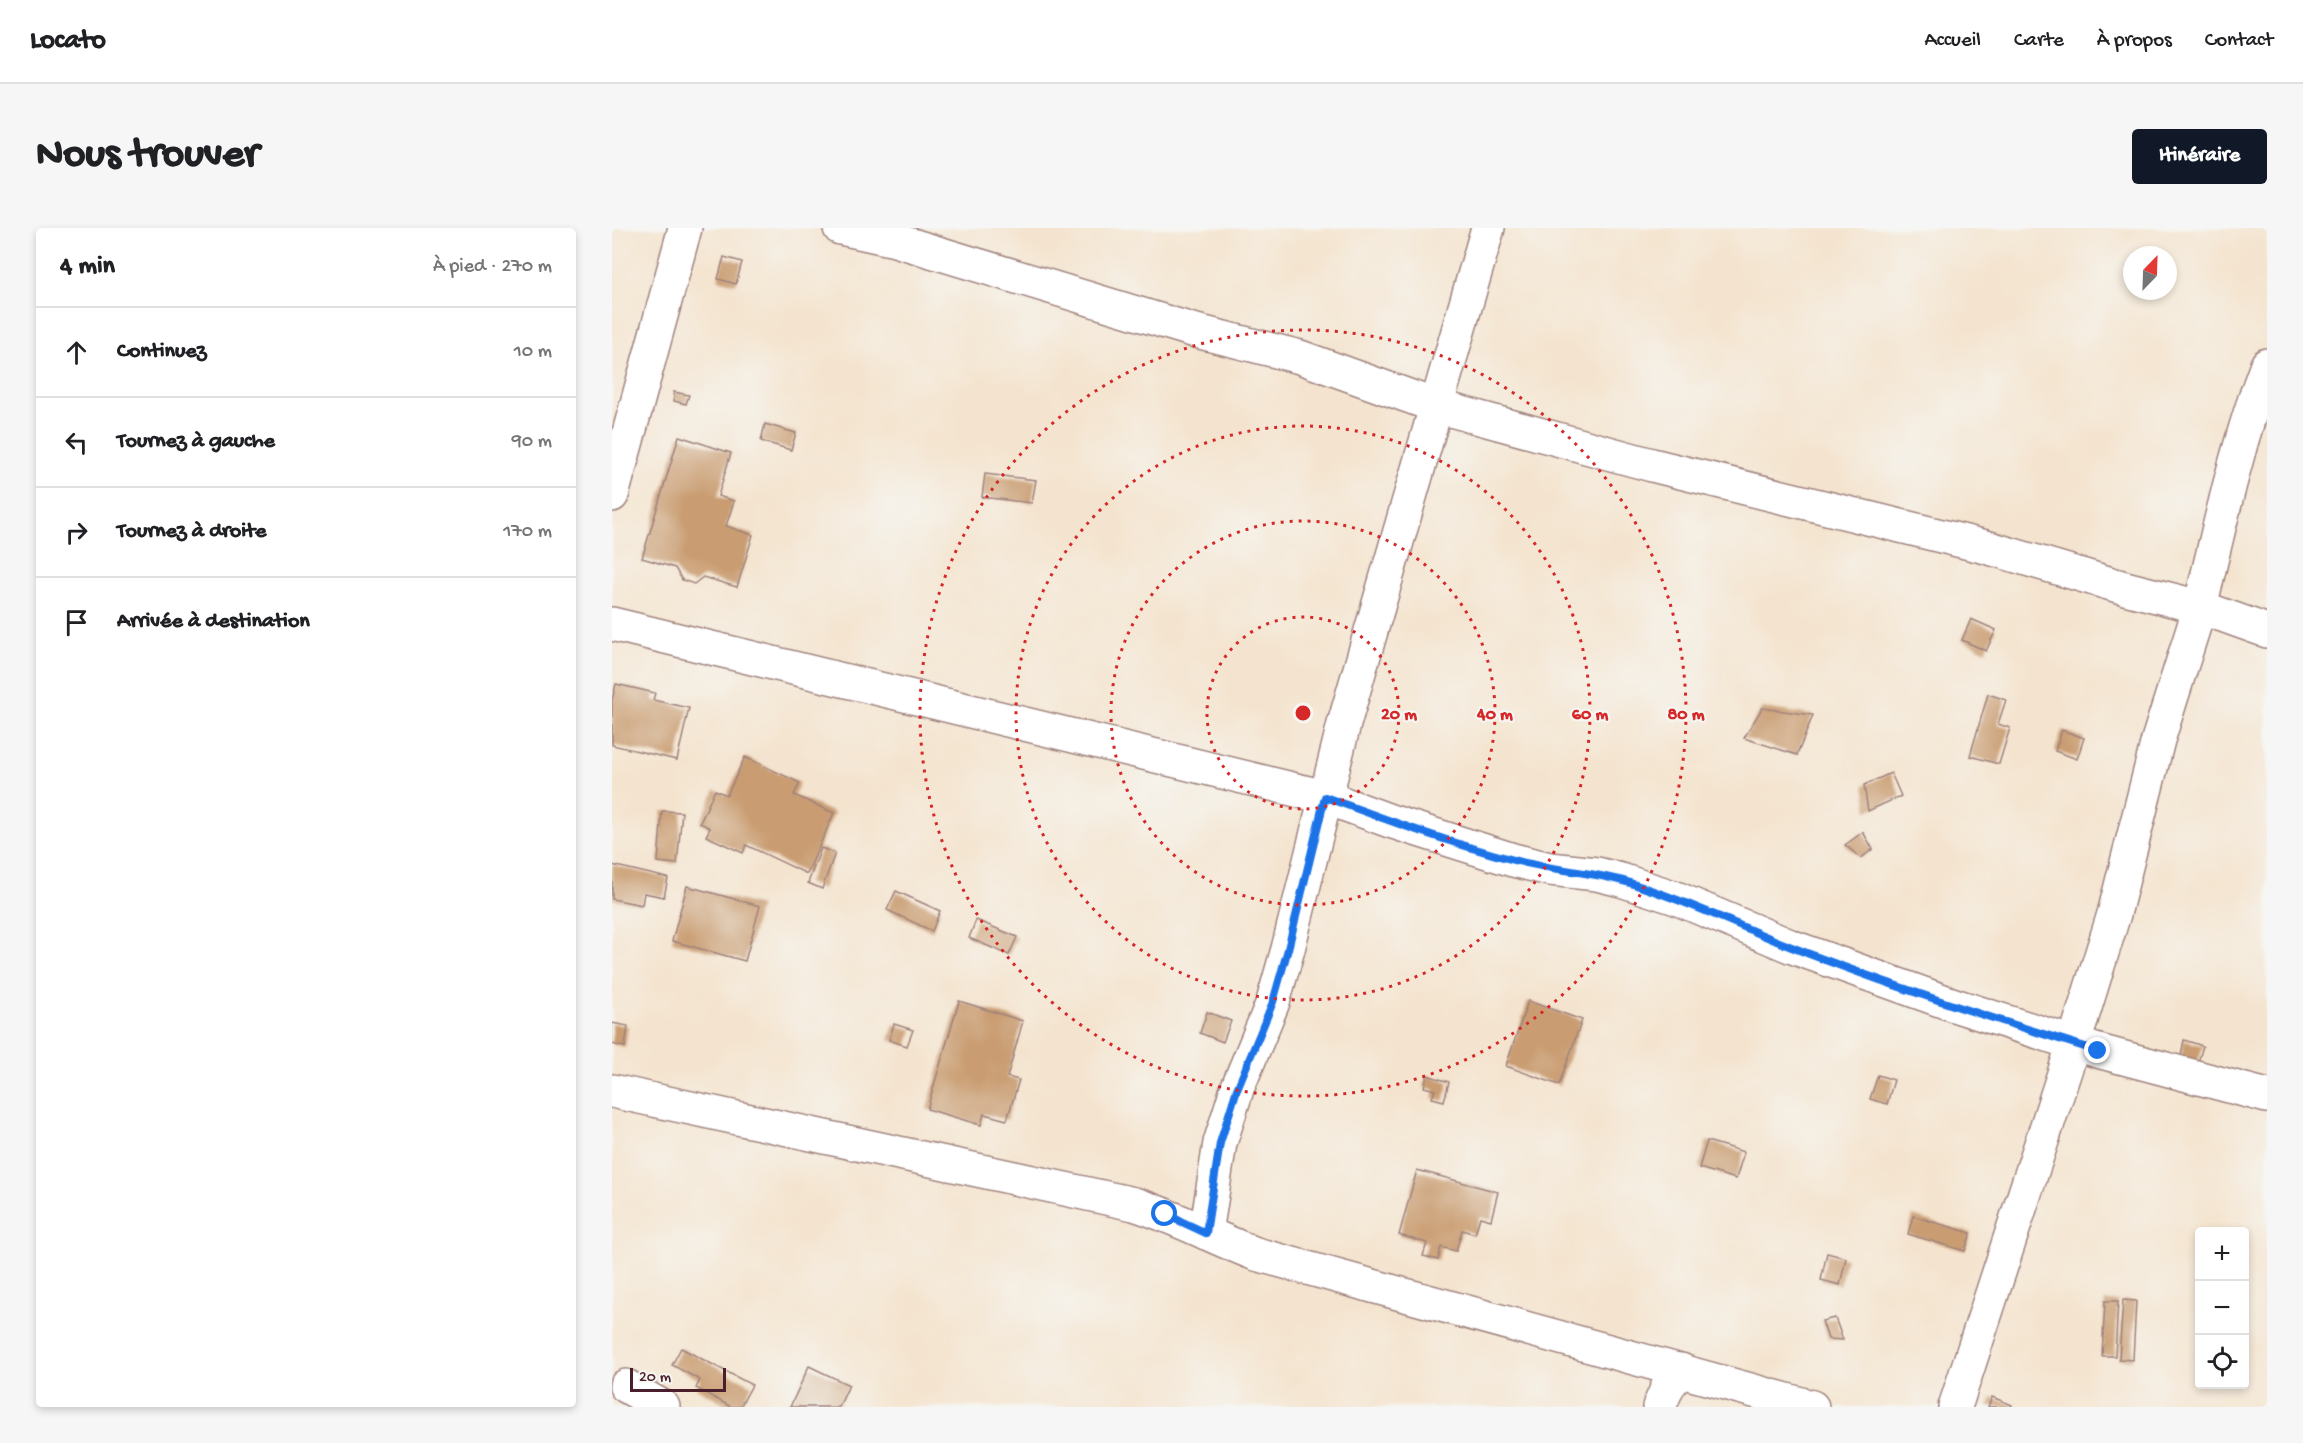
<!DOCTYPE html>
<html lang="fr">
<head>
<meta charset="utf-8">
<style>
  body { margin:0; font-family:"Gochi Hand",sans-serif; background:#f6f6f6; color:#202124 }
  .controls { position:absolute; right:18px; bottom:18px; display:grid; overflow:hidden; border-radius:6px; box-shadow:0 3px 9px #0003 }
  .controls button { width:54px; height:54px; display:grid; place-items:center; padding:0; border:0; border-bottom:2px solid #e0e0e0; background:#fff; color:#202124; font:30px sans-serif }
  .compass { position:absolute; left:1511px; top:18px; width:54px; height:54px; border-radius:50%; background:#fff; box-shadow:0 3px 9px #0003; rotate:23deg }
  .scale { position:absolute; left:18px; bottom:15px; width:96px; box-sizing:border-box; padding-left:6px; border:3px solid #4a1f2b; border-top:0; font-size:16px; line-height:21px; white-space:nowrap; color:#4a1f2b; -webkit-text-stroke:4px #f6f6f2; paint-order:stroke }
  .stop { position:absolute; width:18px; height:18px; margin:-14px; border:4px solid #1a73e8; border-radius:50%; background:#fff }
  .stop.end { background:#1a73e8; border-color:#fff; box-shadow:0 2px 6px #0008 }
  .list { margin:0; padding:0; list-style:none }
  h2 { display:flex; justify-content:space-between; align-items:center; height:78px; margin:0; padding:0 24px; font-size:26px }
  h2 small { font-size:20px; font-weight:400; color:#757577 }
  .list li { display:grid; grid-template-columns:39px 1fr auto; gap:18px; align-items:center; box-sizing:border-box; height:90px; padding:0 24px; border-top:2px solid #e0e0e0 }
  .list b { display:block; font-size:22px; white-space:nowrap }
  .list em { font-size:20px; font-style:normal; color:#757577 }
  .icon { flex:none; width:33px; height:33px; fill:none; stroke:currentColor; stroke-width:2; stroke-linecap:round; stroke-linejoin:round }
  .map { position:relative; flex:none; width:1655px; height:1179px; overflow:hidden; border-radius:6px }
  header { display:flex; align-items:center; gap:36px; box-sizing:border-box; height:84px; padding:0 30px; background:#fff; border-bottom:2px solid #e0e0e0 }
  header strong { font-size:28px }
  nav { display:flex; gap:33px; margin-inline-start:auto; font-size:21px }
  .intro { display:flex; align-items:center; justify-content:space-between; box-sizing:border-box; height:144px; padding:0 36px }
  h1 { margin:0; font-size:42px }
  .button { padding:15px 27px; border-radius:6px; background:#111827; color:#fff; font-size:21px; font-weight:700 }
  main { display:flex; gap:36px; padding:0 36px }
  aside { flex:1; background:#fff; border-radius:6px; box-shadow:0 3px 9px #0003 }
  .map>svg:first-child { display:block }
</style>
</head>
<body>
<header>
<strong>Locato</strong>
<nav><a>Accueil</a><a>Carte</a><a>À propos</a><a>Contact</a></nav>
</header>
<div class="intro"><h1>Nous trouver</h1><a class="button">Itinéraire</a></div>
<main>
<aside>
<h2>4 min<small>À pied · 270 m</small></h2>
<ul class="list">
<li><svg class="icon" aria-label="ahead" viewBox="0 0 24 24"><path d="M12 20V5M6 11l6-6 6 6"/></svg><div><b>Continuez</b></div><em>10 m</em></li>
<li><svg class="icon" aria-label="left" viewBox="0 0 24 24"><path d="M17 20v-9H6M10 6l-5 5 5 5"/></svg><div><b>Tournez à gauche</b></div><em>90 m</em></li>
<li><svg class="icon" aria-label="right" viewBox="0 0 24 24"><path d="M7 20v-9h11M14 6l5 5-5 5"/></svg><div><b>Tournez à droite</b></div><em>170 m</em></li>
<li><svg class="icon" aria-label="arrive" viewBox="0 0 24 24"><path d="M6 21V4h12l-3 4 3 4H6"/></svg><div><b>Arrivée à destination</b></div></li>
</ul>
</aside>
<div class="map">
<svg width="1655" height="1179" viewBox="0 0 1655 1179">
  <rect width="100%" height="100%" fill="#f6f6f2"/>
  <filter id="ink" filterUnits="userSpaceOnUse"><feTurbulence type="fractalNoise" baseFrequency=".0167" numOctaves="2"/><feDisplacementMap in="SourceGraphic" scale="12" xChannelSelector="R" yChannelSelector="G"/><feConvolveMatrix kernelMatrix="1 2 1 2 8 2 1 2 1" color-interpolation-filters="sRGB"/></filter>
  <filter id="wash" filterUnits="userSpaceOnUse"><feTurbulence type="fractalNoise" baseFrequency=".008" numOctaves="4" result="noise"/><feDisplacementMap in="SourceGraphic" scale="24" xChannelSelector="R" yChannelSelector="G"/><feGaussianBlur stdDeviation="1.35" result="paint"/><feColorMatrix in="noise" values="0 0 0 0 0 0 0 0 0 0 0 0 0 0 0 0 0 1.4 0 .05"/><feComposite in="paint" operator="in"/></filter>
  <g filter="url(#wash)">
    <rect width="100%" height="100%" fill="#f4e4cf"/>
    <g id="blocks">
      <g fill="#c99c71">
        <path d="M112,29L130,34L124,56L106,51Z"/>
        <path d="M62,164L77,167L74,176L62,173Z"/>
        <path d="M153,196L184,205L179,222L149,213Z"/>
        <path d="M67,208L119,225L106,268L122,273L114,298L141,307L125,359L91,349L82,356L70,352L63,340L30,330Z"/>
        <path d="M373,246L424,252L420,275L370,269Z"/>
        <path d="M1359,391L1384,402L1374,423L1350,412Z"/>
        <path d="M4,456L43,465L41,472L77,480L65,532L0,517V472Z"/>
        <path d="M1376,466L1394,472L1386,496L1398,500L1387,536L1358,528Z"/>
        <path d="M1150,480L1201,487L1185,527L1132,510Z"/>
        <path d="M1450,502L1472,510L1465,531L1443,523Z"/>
        <path d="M133,529L188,555L182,567L222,585L195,646L134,617L131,625L94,608L98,600L88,595L103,562L115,567Z"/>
        <path d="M1279,545L1289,568L1256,583L1252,557Z"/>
        <path d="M50,583L70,584L65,636L46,634Z"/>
        <path d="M1251,604L1261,621L1249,630L1233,617Z"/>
        <path d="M209,620L223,625L210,661L196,655Z"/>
        <path d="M0,637L56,650L52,669L32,665L30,677L0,671Z"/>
        <path d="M75,658L148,678L133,733L60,713Z"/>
        <path d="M284,663L328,683L320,703L275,682Z"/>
        <path d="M364,692L405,709L397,727L357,710Z"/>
        <path d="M347,773L411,793L395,849L407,852L395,892L372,886L369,897L315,881Z"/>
        <path d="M916,773L970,792L947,857L894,838Z"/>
        <path d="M595,784L619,793L611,814L588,805Z"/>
        <path d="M0,795L16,798L13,819L0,816Z"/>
        <path d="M282,796L301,802L295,818L277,812Z"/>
        <path d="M1572,812L1591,818L1584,841L1568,833Z"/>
        <path d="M815,847L837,854L832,873L820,870L823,862L812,859Z"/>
        <path d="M1266,847L1282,852L1275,876L1258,871Z"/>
        <path d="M1095,913L1132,924L1124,951L1087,940Z"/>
        <path d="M805,942L886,964L879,992L868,989L863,1006L850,1002L844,1023L829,1019L826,1032L811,1028L815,1015L787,1007Z"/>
        <path d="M1301,988L1359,1005L1353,1023L1296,1006Z"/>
        <path d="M1215,1025L1234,1030L1228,1057L1209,1052Z"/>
        <path d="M1511,1072L1524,1073L1521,1132L1507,1131Z"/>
        <path d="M1493,1073H1506L1503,1128H1490Z"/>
        <path d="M1223,1090L1231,1112L1216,1111L1210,1093Z"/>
        <path d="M69,1120L140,1157L128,1179H119L84,1160L88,1152L60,1137Z"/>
        <path d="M197,1138L237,1157L227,1179H178Z"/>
        <path d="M1380,1169L1400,1177L1399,1179H1376Z"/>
      </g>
    </g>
  </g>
  <g filter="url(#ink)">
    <use href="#blocks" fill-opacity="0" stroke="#9f827d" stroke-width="1.5"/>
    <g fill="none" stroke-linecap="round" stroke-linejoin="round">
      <defs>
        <g id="minor">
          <path d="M228,0L283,12L580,102L688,129L824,178L1040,237L1374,319L1513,360L1588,379L1546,512L1502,686L1462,815L1343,1179"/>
          <path d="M1655,137C1625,215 1608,297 1588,379L1655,403"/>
          <path d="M0,267L73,0"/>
          <path d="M0,396L713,569L778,593L901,632L938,641L985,646L1009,652L1064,670L1178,718L1342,777L1486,823L1655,868"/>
          <path d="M0,863L522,976C564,989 602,1010 644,1026L1200,1179"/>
          <path d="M594,1005L608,915L625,861L661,774L676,721L732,496L876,0"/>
          <path d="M14,1158L51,1179"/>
          <path d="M1047,1179L1056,1158L1069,1142"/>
        </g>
      </defs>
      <use href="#minor" stroke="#9f827d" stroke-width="36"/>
      <use href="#minor" stroke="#fff" stroke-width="33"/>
    </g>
  </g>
  <g fill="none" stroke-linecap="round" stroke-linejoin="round" filter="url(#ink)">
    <path stroke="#1a73e8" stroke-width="8" d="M553,986L594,1005L608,915L625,861L661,774L676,721L713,569C775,592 838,615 902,632C941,643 982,643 1021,656C1075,673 1125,697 1177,718C1278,758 1382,791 1486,823"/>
  </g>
  <g fill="none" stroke="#d62828" stroke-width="3" stroke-dasharray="3 6">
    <circle cx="691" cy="485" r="96"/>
    <circle cx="691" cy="485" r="192"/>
    <circle cx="691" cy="485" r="287"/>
    <circle cx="691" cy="485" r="383"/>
  </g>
  <circle cx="691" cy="485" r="9" fill="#d62828" stroke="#f6f6f2" stroke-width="3"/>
  <g font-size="18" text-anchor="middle" font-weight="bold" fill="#d62828" stroke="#f6f6f2" stroke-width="4.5" stroke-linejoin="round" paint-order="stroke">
    <text x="787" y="491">20 m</text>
    <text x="883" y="491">40 m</text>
    <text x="978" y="491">60 m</text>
    <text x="1074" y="491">80 m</text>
  </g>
</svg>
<div class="controls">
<button>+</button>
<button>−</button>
<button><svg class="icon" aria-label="locate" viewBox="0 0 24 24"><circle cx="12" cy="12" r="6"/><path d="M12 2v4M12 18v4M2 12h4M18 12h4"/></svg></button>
</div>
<svg class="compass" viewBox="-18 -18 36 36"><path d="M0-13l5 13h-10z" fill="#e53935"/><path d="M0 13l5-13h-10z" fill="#757577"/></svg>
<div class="scale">20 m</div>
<div class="stop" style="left:553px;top:986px"></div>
<div class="stop end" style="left:1486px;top:823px"></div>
</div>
</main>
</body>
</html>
